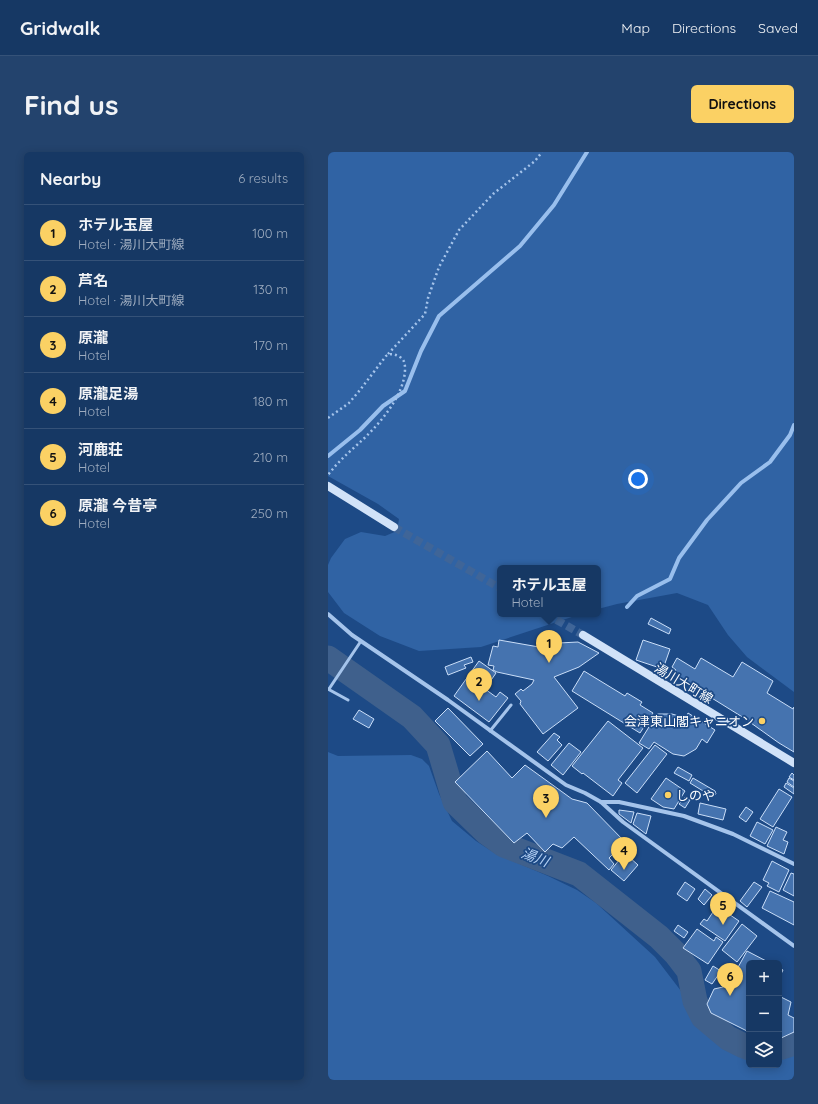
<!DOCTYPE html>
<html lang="en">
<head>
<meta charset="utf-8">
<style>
  body { margin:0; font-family:Quicksand,"Noto Sans JP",sans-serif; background:#23436d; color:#f1f3f6 }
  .controls { position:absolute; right:12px; bottom:12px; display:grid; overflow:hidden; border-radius:6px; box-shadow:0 2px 10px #0003 }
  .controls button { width:36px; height:36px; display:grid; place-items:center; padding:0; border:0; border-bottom:1px solid #355278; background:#163864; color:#f1f3f6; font:20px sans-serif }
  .you { position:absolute; left:310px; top:327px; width:14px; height:14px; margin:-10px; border:3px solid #fff; border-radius:50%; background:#1a73e8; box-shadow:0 0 0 6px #1a73e833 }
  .badge { display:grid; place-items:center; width:26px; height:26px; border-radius:50%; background:#fbd164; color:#111; font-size:13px; font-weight:700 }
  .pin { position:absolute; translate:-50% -33px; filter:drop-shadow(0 1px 2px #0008) }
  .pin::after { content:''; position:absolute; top:21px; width:14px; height:12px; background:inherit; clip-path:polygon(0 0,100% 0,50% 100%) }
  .popup { position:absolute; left:169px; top:413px; width:104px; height:52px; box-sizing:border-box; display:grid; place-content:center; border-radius:6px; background:#163864; filter:drop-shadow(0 1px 3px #0005); font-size:13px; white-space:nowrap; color:#9eacbf }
  .popup b { font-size:15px; color:#f1f3f6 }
  .popup::after { content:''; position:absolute; left:50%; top:100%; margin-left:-8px; border:8px solid transparent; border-top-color:#163864 }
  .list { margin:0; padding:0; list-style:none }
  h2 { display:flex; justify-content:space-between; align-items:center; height:52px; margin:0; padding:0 16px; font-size:17px }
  h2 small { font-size:13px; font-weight:400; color:#9eacbf }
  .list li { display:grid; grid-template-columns:26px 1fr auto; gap:12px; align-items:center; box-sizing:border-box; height:56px; padding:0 16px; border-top:1px solid #355278 }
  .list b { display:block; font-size:15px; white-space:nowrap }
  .list p { margin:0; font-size:13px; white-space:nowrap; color:#9eacbf }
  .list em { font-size:13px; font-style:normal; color:#9eacbf }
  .icon { flex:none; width:22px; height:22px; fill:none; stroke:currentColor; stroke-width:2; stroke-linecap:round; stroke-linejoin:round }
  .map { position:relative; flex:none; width:466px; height:928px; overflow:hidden; border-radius:6px }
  header { display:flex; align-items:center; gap:24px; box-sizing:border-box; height:56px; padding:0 20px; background:#163864; border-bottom:1px solid #355278 }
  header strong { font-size:19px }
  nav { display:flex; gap:22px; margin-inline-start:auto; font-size:14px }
  .intro { display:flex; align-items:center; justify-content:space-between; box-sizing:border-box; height:96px; padding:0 24px }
  h1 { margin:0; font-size:28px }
  .button { padding:10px 18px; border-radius:6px; background:#fbd164; color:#111; font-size:14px; font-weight:700 }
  main { display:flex; gap:24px; padding:0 24px }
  aside { flex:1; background:#163864; border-radius:6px; box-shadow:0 2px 10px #0003 }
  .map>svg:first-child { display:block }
</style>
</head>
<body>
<header>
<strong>Gridwalk</strong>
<nav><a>Map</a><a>Directions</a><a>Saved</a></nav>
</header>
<div class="intro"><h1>Find us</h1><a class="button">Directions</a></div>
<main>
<aside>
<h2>Nearby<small>6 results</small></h2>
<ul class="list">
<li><span class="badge">1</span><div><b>ホテル玉屋</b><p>Hotel · 湯川大町線</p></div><em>100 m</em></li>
<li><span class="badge">2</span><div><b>芦名</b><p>Hotel · 湯川大町線</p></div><em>130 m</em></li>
<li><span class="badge">3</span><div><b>原瀧</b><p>Hotel</p></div><em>170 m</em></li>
<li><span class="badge">4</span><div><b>原瀧足湯</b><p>Hotel</p></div><em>180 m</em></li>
<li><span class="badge">5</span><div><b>河鹿荘</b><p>Hotel</p></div><em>210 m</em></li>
<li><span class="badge">6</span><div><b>原瀧 今昔亭</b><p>Hotel</p></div><em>250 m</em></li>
</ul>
</aside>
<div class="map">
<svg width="466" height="928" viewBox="0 0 466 928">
  <rect width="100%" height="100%" fill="#1d4a86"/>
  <g fill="#3063a4">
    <path d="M0,0H466V540L419,505L400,483L380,453L349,441L289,452L270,457V416H172V462H253L153,495L91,499L52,484L16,461L0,440V413L3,406L17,387L33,380L57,384L69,379L71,367L50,352L0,324Z"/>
    <path d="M0,600L10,604L83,603L94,607L101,614L111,642L124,669L148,689L168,702L220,724L249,738L268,751L327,805L353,839L375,875L397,894L421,906V913H451V905L458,904L466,899V928H0Z"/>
  </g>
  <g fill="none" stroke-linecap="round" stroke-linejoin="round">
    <g stroke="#99bfed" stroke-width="4">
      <path d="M0,304L32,278L55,254L77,239L93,199L111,164L192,94L226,53L259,0"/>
      <path d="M299,455L309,444L342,427L351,406L379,368L413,331L442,310L462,283L466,273"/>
    </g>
    <g stroke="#3f608c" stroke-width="25">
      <path d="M0,506L84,565L110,593L127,650L158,680L176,693L251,722L331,785L348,802L361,819L367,849L375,865L400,886L416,894L421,896"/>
      <path d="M451,896L466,891"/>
    </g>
  </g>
  <g fill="#4573af" stroke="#cadef8">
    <path d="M323,466L343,477L341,482L320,472Z"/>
    <path d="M171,488L211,495L212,492L250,490L271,501L251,515L226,525L250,556L215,582L192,552L193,549L187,542L193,537L195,539L204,532L206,528L169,520L165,518L166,514L160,513L165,494L170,495Z"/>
    <path d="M315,488L342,497L335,517L308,508Z"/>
    <path d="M143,505L145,510L136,513L138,516L120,523L117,515Z"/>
    <path d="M349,506L367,517L373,506L405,525L414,510L445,529L439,541L465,557L466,555V600L451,591L416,566L345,522L348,518L344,515Z"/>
    <path d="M151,509L168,521L157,537L168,545L172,540L180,546L161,570L126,544Z"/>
    <path d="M256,519L297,544L299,541L314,550L312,553L325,561L312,581L244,539Z"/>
    <path d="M120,556L155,592L142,604L107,569Z"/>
    <path d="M31,558L46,567L41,576L25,567Z"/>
    <path d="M360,561L387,578L379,591L374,587L368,597L356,604L345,602L326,590L321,597L311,591L329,562H344L358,566Z"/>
    <path d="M280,569L315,596L290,628L294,631L285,644L255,621L254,622L244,614Z"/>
    <path d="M226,581L232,585L229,588L234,593L220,609L209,600Z"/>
    <path d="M241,591L253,600L235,623L223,613Z"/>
    <path d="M327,593L339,602L309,641L297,631Z"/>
    <path d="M159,599L184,626L197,613L244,647L259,651L297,690L281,706L286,712L281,718L246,685L234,696L225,692L217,700L199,681L186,691L127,630Z"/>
    <path d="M350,615L364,623L361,629L346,621Z"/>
    <path d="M464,621L466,623V628L461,625Z"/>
    <path d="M338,626L357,639L346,657L335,655L323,647Z"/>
    <path d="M365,626L387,639L388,642L386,644L381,640L380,642L362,631Z"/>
    <path d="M461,626L466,629V635L459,630Z"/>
    <path d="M458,631L466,636V642L456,635Z"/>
    <path d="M451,637L464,645L445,675L432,667Z"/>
    <path d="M357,645L362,648L357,656L351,652Z"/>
    <path d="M372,651L398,657L395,668L370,662Z"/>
    <path d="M418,655L425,660L418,670L411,665Z"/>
    <path d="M291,658L306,660L303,671L291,662Z"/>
    <path d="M309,661L323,664L318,682L305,672Z"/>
    <path d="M429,670L445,678L437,692L422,684Z"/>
    <path d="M448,675L459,680L455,688L460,690L456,702L439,694Z"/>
    <path d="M300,704L310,713L296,729L283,718L292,707L295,710Z"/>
    <path d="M444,709L461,718L451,740L439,734L441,731L435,728Z"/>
    <path d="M463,721L466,722V744L455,738Z"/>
    <path d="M357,730L367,737L359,749L349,742Z"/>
    <path d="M426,730L434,735L419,755L412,749Z"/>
    <path d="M377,737L384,743L376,753L370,747Z"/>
    <path d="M442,739L466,750V773L434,756Z"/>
    <path d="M389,754L411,769L397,789L372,772L376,767L379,769Z"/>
    <path d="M414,772L429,784L409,810L394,798Z"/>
    <path d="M350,773L360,780L356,786L346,779Z"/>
    <path d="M369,777L386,789L388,785L395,790L380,812L355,796Z"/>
    <path d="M419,799L442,811H421V880L383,861L379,852L386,837L395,835L399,828H403Z"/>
    <path d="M385,814L393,819L384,832L377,828Z"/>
    <path d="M451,816L455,818L451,826Z"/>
    <path d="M451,844L463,850L460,863L466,866V880L451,887Z"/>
  </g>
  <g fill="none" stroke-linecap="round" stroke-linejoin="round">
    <g stroke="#3f6598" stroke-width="8" stroke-dasharray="8 4" stroke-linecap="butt">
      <path d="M66,375L172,436"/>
      <path d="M218,462L255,483"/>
    </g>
    <g stroke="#a5c4eb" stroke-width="2.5" stroke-dasharray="2 3" stroke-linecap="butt">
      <path d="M60,202L97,162L100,146L111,115L131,78L165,42L207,9L214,0"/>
      <path d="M0,266L21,251L32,238L58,204C62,201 67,202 72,205C77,208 77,213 77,218C76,245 49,275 30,292C19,302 9,311 0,323"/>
    </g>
    <g stroke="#a5c4eb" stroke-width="3">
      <path d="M0,537L20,548"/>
      <path d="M1,537L33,489"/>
      <path d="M162,579L183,553"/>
    </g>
    <g stroke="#a5c4eb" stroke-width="4">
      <path d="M0,462L24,483L120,548L238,633L257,641L273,650H291L356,664L405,682L466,712"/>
      <path d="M273,650L295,670L466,794"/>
    </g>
    <g stroke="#d1e2f8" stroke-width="8">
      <path d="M0,334L66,375"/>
      <path d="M255,483L466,611"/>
    </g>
  </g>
  <g fill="#fbd164" stroke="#1d4a86" stroke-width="1.5">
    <circle cx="434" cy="569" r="4"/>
    <circle cx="340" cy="643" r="4"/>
  </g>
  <g text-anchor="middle" stroke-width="3.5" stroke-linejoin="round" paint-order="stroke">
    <g font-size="13" fill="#fff" stroke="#1d4a86">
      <text transform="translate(356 531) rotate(31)" y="5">湯川大町線</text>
    </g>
    <g font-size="13" fill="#fff" stroke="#1d4a86" text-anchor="end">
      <text x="426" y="574">会津東山閣キャニオン</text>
      <text x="348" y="648" text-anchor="start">しのや</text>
    </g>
    <g font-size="14" font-style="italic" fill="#b1cef2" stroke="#1d4a86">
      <text transform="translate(207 705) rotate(21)" y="5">湯川</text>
    </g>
  </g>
</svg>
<div class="controls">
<button>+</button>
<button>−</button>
<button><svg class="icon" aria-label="layers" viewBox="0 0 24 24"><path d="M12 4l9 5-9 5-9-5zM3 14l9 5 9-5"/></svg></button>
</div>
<div class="you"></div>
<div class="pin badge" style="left:221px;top:511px">1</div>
<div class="popup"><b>ホテル玉屋</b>Hotel</div>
<div class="pin badge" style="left:151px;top:549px">2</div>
<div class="pin badge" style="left:218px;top:666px">3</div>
<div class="pin badge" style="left:296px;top:718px">4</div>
<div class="pin badge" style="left:395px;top:773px">5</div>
<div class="pin badge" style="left:402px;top:844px">6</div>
</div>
</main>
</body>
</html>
